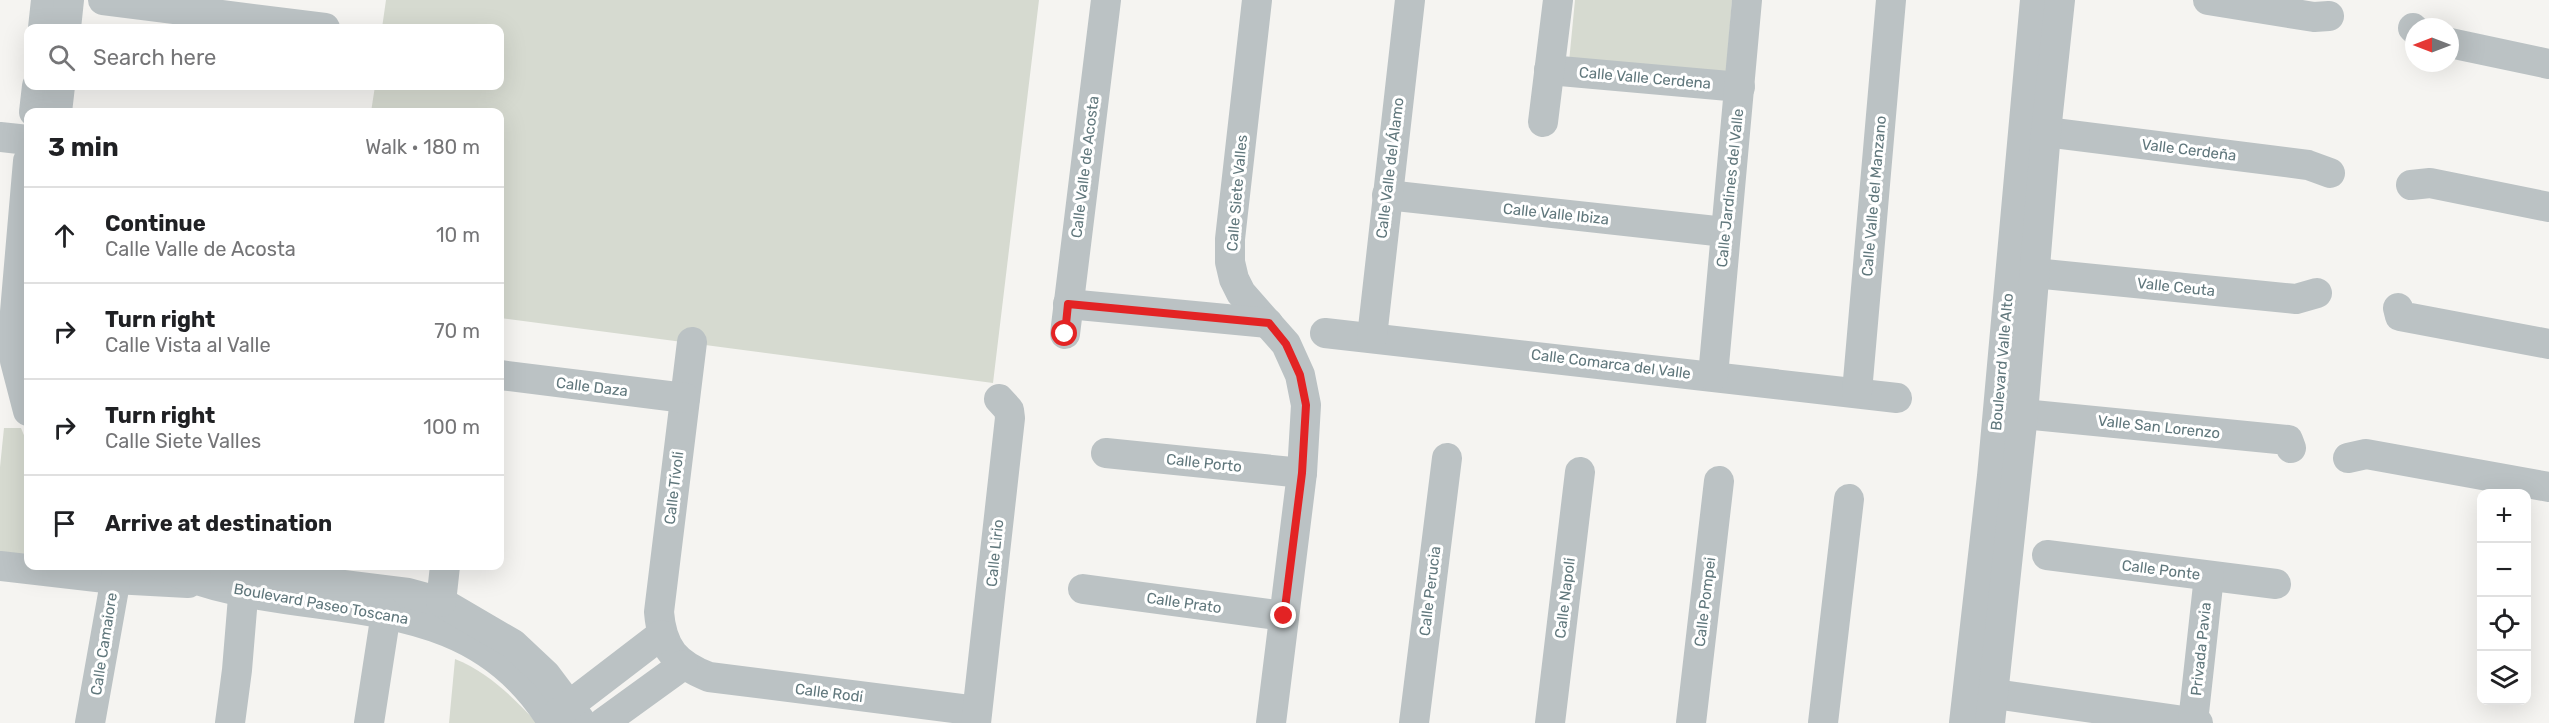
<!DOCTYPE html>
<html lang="en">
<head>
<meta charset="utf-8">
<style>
  body { margin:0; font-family:Rubik,sans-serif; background:#f2f2f2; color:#202124 }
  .controls { position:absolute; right:18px; bottom:18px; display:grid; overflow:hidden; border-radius:12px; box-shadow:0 6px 24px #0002 }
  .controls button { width:54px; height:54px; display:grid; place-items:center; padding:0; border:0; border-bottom:2px solid #e0e0e0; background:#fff; color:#202124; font:30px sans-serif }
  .compass { position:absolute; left:2405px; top:18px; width:54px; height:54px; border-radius:50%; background:#fff; box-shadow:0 6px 24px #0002; rotate:270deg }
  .stop { position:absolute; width:18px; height:18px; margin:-14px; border:4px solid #e32324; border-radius:50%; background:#fff }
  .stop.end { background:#e32324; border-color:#fff; box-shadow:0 2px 6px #0008 }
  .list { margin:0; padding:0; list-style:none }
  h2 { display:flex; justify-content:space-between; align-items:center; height:78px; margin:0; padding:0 24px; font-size:26px }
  h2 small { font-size:20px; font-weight:400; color:#757577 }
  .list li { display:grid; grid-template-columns:39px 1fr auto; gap:18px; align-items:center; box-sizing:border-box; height:96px; padding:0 24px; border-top:2px solid #e0e0e0 }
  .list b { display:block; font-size:22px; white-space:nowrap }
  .list p { margin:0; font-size:20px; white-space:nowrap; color:#757577 }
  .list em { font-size:20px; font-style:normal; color:#757577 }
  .icon { flex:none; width:33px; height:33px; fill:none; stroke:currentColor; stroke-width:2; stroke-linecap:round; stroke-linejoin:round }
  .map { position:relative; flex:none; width:2549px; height:723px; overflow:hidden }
  .search { position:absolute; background:#fff; box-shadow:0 6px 24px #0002; left:24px; top:24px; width:480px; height:66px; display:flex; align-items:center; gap:15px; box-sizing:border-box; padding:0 21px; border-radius:12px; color:#757577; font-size:22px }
  .panel { position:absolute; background:#fff; box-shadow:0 6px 24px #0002; left:24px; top:108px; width:480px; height:462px; border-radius:12px }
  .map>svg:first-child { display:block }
</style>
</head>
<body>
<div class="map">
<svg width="2549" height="723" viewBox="0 0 2549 723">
  <rect width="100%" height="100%" fill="#f5f4f1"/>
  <g fill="#d6dad0">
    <path d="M386,0H1039L993,383L500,318V112H371L375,86H500V28H382Z"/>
    <path d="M1575,0H1732L1726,77L1569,62Z"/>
    <path d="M4,428H21L28,445V563L0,560V467Z"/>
    <path d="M455,659C488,672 514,698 537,723H449Z"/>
  </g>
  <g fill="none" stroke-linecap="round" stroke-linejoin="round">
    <g stroke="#bbc2c4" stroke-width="30">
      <path d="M103,0L325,28"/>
      <path d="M1257,0L1230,239V262L1234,279L1241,293L1286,344L1300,375L1306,405L1302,473L1271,723"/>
      <path d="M2208,0L2314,17L2329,16"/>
      <path d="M43,28L46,0"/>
      <path d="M66,28L69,0"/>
      <path d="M2413,28L2414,29"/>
      <path d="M2450,43L2549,64"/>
      <path d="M1549,70L1740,87"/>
      <path d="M34,112L37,86"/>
      <path d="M57,112L60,86"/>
      <path d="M1543,122L1558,0"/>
      <path d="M2046,132L2308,165L2330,173"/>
      <path d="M0,137L28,140"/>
      <path d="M28,161L13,335L15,361L28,411"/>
      <path d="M2411,185L2430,183L2549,207"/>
      <path d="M1387,195L1725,232"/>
      <path d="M2034,273L2296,299L2317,293"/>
      <path d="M1068,304L1268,323"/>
      <path d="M2398,308L2400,316L2549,344"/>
      <path d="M1325,333L1897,398"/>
      <path d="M1065,334L1106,0"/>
      <path d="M1372,337L1410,0"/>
      <path d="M692,342L659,612C662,649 676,664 709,677L977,711"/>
      <path d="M500,375L685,398"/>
      <path d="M1713,376L1747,0"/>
      <path d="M1857,392L1891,0"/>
      <path d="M2023,414L2288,440L2291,448"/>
      <path d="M1106,453L1302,473"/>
      <path d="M2348,458L2366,454L2549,487"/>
      <path d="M2047,555L2276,584"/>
      <path d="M0,566L114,579L188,583"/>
      <path d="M162,566C295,630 462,572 553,723"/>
      <path d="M224,566L295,579L408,593L441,602L513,644L546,675L582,723"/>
      <path d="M1083,589L1284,616"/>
      <path d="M441,602L445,566"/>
      <path d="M1974,691L2198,723"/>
      <path d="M554,717L661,635"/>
      <path d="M2193,722L2209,576"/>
      <path d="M90,723L118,566"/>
      <path d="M230,723L237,670L245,573"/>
      <path d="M369,723L386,613"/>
      <path d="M603,723L683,665"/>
      <path d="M976,723L1010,418L1009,410L999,399"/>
      <path d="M1414,723L1447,458"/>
      <path d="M1550,723L1580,472"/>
      <path d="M1691,723L1719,481"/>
      <path d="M1823,723L1849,499"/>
      <path d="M1964,723L1992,476L2035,0"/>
      <path d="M1990,723L2023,414L2046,132L2060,0"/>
    </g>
  </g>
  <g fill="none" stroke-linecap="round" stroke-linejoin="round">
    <path stroke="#e32324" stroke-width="8" d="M1065,334L1068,304L1269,323L1286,344L1300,375L1306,405L1302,473L1284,616"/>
  </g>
  <g text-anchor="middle" stroke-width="6" stroke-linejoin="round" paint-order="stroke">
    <g font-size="15" fill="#60777c" stroke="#fff">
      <text transform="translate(1645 78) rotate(5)" y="5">Calle Valle Cerdena</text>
      <text transform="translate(2189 150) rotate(7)" y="5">Valle Cerdeña</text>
      <text transform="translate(1085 167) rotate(-83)" y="5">Calle Valle de Acosta</text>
      <text transform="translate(1390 168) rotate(-83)" y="5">Calle Valle del Álamo</text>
      <text transform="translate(1730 188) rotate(-84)" y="5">Calle Jardines del Valle</text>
      <text transform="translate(1237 193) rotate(-85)" y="5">Calle Siete Valles</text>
      <text transform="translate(1874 196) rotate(-85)" y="5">Calle Valle del Manzano</text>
      <text transform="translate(1556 214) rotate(6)" y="5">Calle Valle Ibiza</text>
      <text transform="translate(2176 287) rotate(6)" y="5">Valle Ceuta</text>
      <text transform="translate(2002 362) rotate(-85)" y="5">Boulevard Valle Alto</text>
      <text transform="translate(1611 364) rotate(7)" y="5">Calle Comarca del Valle</text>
      <text transform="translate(592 387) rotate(7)" y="5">Calle Daza</text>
      <text transform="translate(2159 427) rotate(6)" y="5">Valle San Lorenzo</text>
      <text transform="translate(1204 463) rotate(6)" y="5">Calle Porto</text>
      <text transform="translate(674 488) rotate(-83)" y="5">Calle Tívoli</text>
      <text transform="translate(995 553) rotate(-84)" y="5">Calle Lirio</text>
      <text transform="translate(2161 570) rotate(7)" y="5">Calle Ponte</text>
      <text transform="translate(1430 591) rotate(-83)" y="5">Calle Perucia</text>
      <text transform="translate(1565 598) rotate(-83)" y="5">Calle Napoli</text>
      <text transform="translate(1705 602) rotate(-83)" y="5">Calle Pompei</text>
      <text transform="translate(1184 603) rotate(8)" y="5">Calle Prato</text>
      <text transform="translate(321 604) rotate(10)" y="5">Boulevard Paseo Toscana</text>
      <text transform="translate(104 644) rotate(-81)" y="5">Calle Camaiore</text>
      <text transform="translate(2201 649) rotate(-84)" y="5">Privada Pavia</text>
      <text transform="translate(829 693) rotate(7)" y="5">Calle Rodi</text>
    </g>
  </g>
</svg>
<div class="controls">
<button>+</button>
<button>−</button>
<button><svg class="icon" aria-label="locate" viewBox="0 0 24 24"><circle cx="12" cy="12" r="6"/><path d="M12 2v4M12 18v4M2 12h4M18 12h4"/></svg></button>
<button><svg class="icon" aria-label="layers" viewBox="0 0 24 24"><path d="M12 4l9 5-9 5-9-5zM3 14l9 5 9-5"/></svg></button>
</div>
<svg class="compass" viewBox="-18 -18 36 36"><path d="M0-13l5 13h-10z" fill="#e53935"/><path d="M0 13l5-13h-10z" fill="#757577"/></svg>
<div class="stop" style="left:1065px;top:334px"></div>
<div class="stop end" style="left:1284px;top:616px"></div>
<div class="search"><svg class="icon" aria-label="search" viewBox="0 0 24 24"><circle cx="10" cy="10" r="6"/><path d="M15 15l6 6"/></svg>Search here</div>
<section class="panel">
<h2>3 min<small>Walk · 180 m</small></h2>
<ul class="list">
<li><svg class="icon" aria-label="ahead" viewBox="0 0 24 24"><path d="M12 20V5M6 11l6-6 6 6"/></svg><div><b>Continue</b><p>Calle Valle de Acosta</p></div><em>10 m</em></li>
<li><svg class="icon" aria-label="right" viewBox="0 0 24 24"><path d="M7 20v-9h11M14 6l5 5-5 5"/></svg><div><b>Turn right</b><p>Calle Vista al Valle</p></div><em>70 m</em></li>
<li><svg class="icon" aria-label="right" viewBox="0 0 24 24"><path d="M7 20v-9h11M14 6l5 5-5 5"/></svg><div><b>Turn right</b><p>Calle Siete Valles</p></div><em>100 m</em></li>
<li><svg class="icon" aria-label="arrive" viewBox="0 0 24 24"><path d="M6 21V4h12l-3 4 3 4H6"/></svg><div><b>Arrive at destination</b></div></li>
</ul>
</section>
</div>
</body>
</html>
